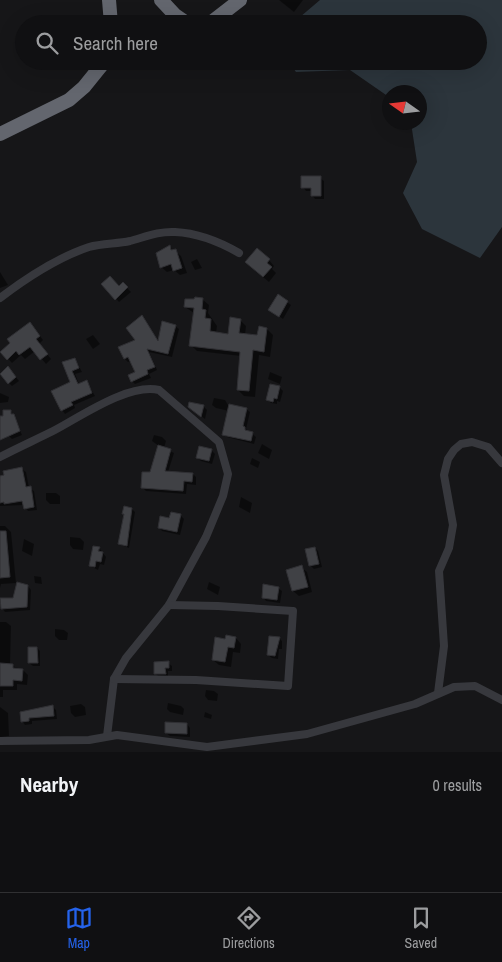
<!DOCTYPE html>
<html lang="en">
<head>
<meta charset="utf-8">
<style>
  body { margin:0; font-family:"Archivo Narrow",sans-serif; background:#19191b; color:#f1f3f6 }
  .compass { position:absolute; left:382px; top:85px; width:45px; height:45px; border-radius:50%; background:#101012; box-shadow:0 5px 20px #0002; rotate:284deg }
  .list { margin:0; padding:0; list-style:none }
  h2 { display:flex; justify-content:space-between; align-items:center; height:65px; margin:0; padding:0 20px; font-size:21px }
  h2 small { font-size:16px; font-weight:400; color:#9c9d9f }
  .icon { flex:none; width:28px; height:28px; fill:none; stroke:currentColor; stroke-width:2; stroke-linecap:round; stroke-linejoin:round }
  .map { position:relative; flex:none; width:502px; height:752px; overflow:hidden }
  .search { position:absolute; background:#101012; box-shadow:0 5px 20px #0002; left:15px; right:15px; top:15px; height:55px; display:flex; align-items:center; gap:12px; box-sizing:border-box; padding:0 18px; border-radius:28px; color:#9c9d9f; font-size:19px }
  .sheet { height:140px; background:#101012 }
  nav { display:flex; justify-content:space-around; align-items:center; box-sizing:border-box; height:70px; border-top:1px solid #303032; background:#101012; font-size:14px; color:#9c9d9f }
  nav a { display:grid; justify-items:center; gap:2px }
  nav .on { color:#2563eb }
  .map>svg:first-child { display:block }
</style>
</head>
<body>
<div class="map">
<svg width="502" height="752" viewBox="0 0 502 752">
  <rect width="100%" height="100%" fill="#161618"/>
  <path fill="#2c353c" d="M320,0H502V227L480,258L422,229L403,193L417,162L411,123L420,122V92H390L389,97L350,70L296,72L288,61H478V24H297L300,17Z"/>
  <g fill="#0007">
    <path d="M279,0H303L294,12Z"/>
    <path d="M320,178L324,181V199H315L312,195V191H306L303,187Z"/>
    <path d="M170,247L181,256L187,273L180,275L174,270L167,272L161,267Z"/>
    <path d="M197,259L202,268L195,270L191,262Z"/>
    <path d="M269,260L274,266L272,269L276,273L269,282L252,268Z"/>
    <path d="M0,272L8,285L0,288Z"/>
    <path d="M103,284L119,288L123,284L131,292L119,302Z"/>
    <path d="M278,296L291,305L283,319L270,310Z"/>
    <path d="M202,299L209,305L208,313L217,326L216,333L229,335L240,320L246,326L245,335L258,336L267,329L273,335L270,357L259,355L255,397L244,396L238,390L241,356L197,351L191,345L194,313L185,307Z"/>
    <path d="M142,317L159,342L175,326L179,329L172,357L149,352L157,370L149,374L151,378L135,384L132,381L136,372L131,361L128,362L125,359L120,348L137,340Z"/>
    <path d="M34,328L43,340L39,344L51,359L46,364L35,351L25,359L21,355L12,363L2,352Z"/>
    <path d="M93,335L100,344L93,349L86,339Z"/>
    <path d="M75,359L82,372L75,374L79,384L86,381L95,396L74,405L75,408L65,414L62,410L71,382L64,363Z"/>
    <path d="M11,371L19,381L12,386L9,383Z"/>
    <path d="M270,372L282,377L280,384L268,379Z"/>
    <path d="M279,387L283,391L280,402L277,401V404L271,403L268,400Z"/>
    <path d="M0,393L9,397L8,402L0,403Z"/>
    <path d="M214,398L225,400L228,405L246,409L250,412L246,429L256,437L254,444L227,437L223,434L229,411L216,408L212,405Z"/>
    <path d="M203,406L207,410L205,419L189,407Z"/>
    <path d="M11,411L22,435L12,439L9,436H0V417L4,418Z"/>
    <path d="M154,435L162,437L166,441L164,448L174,453L168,472L193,474L196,477V485L187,484L186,494L146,491L143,488L151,474L159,446L152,441Z"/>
    <path d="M262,444L272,450L269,459L258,453Z"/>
    <path d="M211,450L215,454L212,464L201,461L197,458Z"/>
    <path d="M252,458L260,462L258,468L250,464Z"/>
    <path d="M22,469L26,472L29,488L34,491L37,510L28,511L24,505L0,506V480Z"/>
    <path d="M46,493H56L60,496V504H50L46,500Z"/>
    <path d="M241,497L252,503L250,513L239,507Z"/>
    <path d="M132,509L135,512L129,548L119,544L125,516L123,514Z"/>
    <path d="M180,515L184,519L180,535L162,531L159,527Z"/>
    <path d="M0,526H5L11,532L16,583L1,584L0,588Z"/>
    <path d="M70,537L80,538L84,542L83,550L73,549L70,545Z"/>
    <path d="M24,539L34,544L32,556L22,551Z"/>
    <path d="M94,547L100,549H98L96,557L98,558L100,549L106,557L104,565L100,564L98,570L90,566Z"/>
    <path d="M315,548L318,551L322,567L314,569L311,566L307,550Z"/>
    <path d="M301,567L307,572L312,592L299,596L293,591L288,570Z"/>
    <path d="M34,576L41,577L42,584L35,583Z"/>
    <path d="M209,582L220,587L218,595L207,589Z"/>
    <path d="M28,586L31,590L30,610L5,612L2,608Z"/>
    <path d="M278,588L282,591L280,603L266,601L263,597Z"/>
    <path d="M0,622H6L11,626L10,665L23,670L28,675L27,685L17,684V690H3V697H0Z"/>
    <path d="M55,629L64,630L68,633L67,640H59L55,636Z"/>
    <path d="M236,638L241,644L240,653L233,652L231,667L219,665L213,660L226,640Z"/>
    <path d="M279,638L282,641V649H279L278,659L272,658L268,655Z"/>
    <path d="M37,648L40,651V666H33L29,663Z"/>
    <path d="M168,663L172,666V671H168V677H159L155,673Z"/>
    <path d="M206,690L214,691L218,694L217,701L208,700L205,696Z"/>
    <path d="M168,703L181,706L184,709L183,715L170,712L167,709Z"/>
    <path d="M81,704L85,707L86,715L75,717L71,713L70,706Z"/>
    <path d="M0,707L8,713L9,736L0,737Z"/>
    <path d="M53,707L56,710L57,719L32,721V724L25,725L22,721L21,713Z"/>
    <path d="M205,712L212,715L211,719L204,717Z"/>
    <path d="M187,724L190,728V737L170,736L166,733Z"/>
  </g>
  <g fill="#404145" stroke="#303034">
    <path d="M301,176H321V196H311V188H301Z"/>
    <path d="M170,245L171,250L176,249L182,268L173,271L171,264L160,268L156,253Z"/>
    <path d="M257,248L270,259L267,263L272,267L263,277L245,262Z"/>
    <path d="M110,276L119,286L123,282L128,287L115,300L101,284Z"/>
    <path d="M278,294L288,301L279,317L268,310Z"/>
    <path d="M195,297L203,298L202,309L206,310L205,318L211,319L210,331L228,334L230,317L241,319L239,333L257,335L259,326L267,328L264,352L253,350L249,391L237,390L240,352L189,346L194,308L184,307L185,299H194Z"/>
    <path d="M142,315L158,341L162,321L176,325L168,354L147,349L155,367L147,370L148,374L131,382L128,375L135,372L128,357L124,359L118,347L135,340L126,328Z"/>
    <path d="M30,322L40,336L36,339L48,354L40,360L30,347L19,355L16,351L7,360L0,352L10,343L7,339Z"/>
    <path d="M75,358L79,368L72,371L78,384L87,380L92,393L71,402L73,405L61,411L51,391L70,382L62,362Z"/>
    <path d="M8,366L16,377L8,384L0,374Z"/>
    <path d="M270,384L280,386L277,399L274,398L273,402L266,400Z"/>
    <path d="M189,402L204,405L201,417L188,407Z"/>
    <path d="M229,404L247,408L243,426L245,427V430L253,432L251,441L222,435Z"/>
    <path d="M3,410H11V414H14L20,431L0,440V416H3Z"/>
    <path d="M158,445L171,449L165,471L193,473L192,482L184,481L183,491L141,488L142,472H150Z"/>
    <path d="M199,446L212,449L209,461L196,458Z"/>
    <path d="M22,467L26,487L31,486L34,507L24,509L22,501L4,504V502L0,503V476L4,475L3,471Z"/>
    <path d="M124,506L132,508L127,546L118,544L124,514H122Z"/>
    <path d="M171,512L181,514L177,532L158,528L160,516L169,518Z"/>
    <path d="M0,531H6L10,577L0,578Z"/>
    <path d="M93,546L100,547L98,551L103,552L101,562L96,561L95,567L89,566Z"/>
    <path d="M315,547L319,564L309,566L305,549Z"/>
    <path d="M302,565L308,587L292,591L286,570Z"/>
    <path d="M17,582L28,585L27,607L1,609L0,598H13Z"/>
    <path d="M263,584L279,587L277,600L262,598Z"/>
    <path d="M226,635L236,637L234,648L228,647L225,662L212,660L215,637L225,639Z"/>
    <path d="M269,636L280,637L275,656L267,655Z"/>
    <path d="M28,647H37L38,663H28Z"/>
    <path d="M169,661V668H165L166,674H154V662Z"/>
    <path d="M0,663L13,664V668L23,669L22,681L13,680V686H0Z"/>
    <path d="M53,705L54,716L29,718V721L21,722L20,712Z"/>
    <path d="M165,722L187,723V734L165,733Z"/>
  </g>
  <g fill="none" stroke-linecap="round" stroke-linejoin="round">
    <g stroke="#37383d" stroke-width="8">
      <path d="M0,298C25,279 59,257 89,247C102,243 117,244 130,241C145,237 159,231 175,232C197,233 220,242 239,253"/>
      <path d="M0,457C17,448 35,440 53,431C80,417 128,383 159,390L219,442L228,474L223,496L206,537L169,605L126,658L114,679L107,736"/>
      <path d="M114,679L196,680L288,686L293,611L218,606L169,605"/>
      <path d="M438,693L444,646L439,571L449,548L453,525L444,475L448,459L454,450L461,444L472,442L488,447L502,463"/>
      <path d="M0,741L89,740L117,735L207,747L307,734L415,704L454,687L475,686L502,700"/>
    </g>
    <g stroke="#63666e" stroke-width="14">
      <path d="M109,0L111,24"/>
      <path d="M161,0L175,15L188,24"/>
      <path d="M209,24L240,0"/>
      <path d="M0,134L69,100L84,87L105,61"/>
    </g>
  </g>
</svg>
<svg class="compass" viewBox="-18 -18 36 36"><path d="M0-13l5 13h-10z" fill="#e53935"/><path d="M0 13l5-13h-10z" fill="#9c9d9f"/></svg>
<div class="search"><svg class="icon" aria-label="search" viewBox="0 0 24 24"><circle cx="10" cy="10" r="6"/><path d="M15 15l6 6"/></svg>Search here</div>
</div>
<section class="sheet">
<h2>Nearby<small>0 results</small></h2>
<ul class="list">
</ul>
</section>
<nav>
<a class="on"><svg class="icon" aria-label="map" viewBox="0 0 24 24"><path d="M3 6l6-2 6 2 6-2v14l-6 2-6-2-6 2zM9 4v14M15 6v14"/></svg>Map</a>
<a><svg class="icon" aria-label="directions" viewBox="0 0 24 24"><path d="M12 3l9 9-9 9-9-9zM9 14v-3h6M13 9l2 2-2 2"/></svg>Directions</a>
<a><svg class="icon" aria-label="saved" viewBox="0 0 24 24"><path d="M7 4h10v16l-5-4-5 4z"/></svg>Saved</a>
</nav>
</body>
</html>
